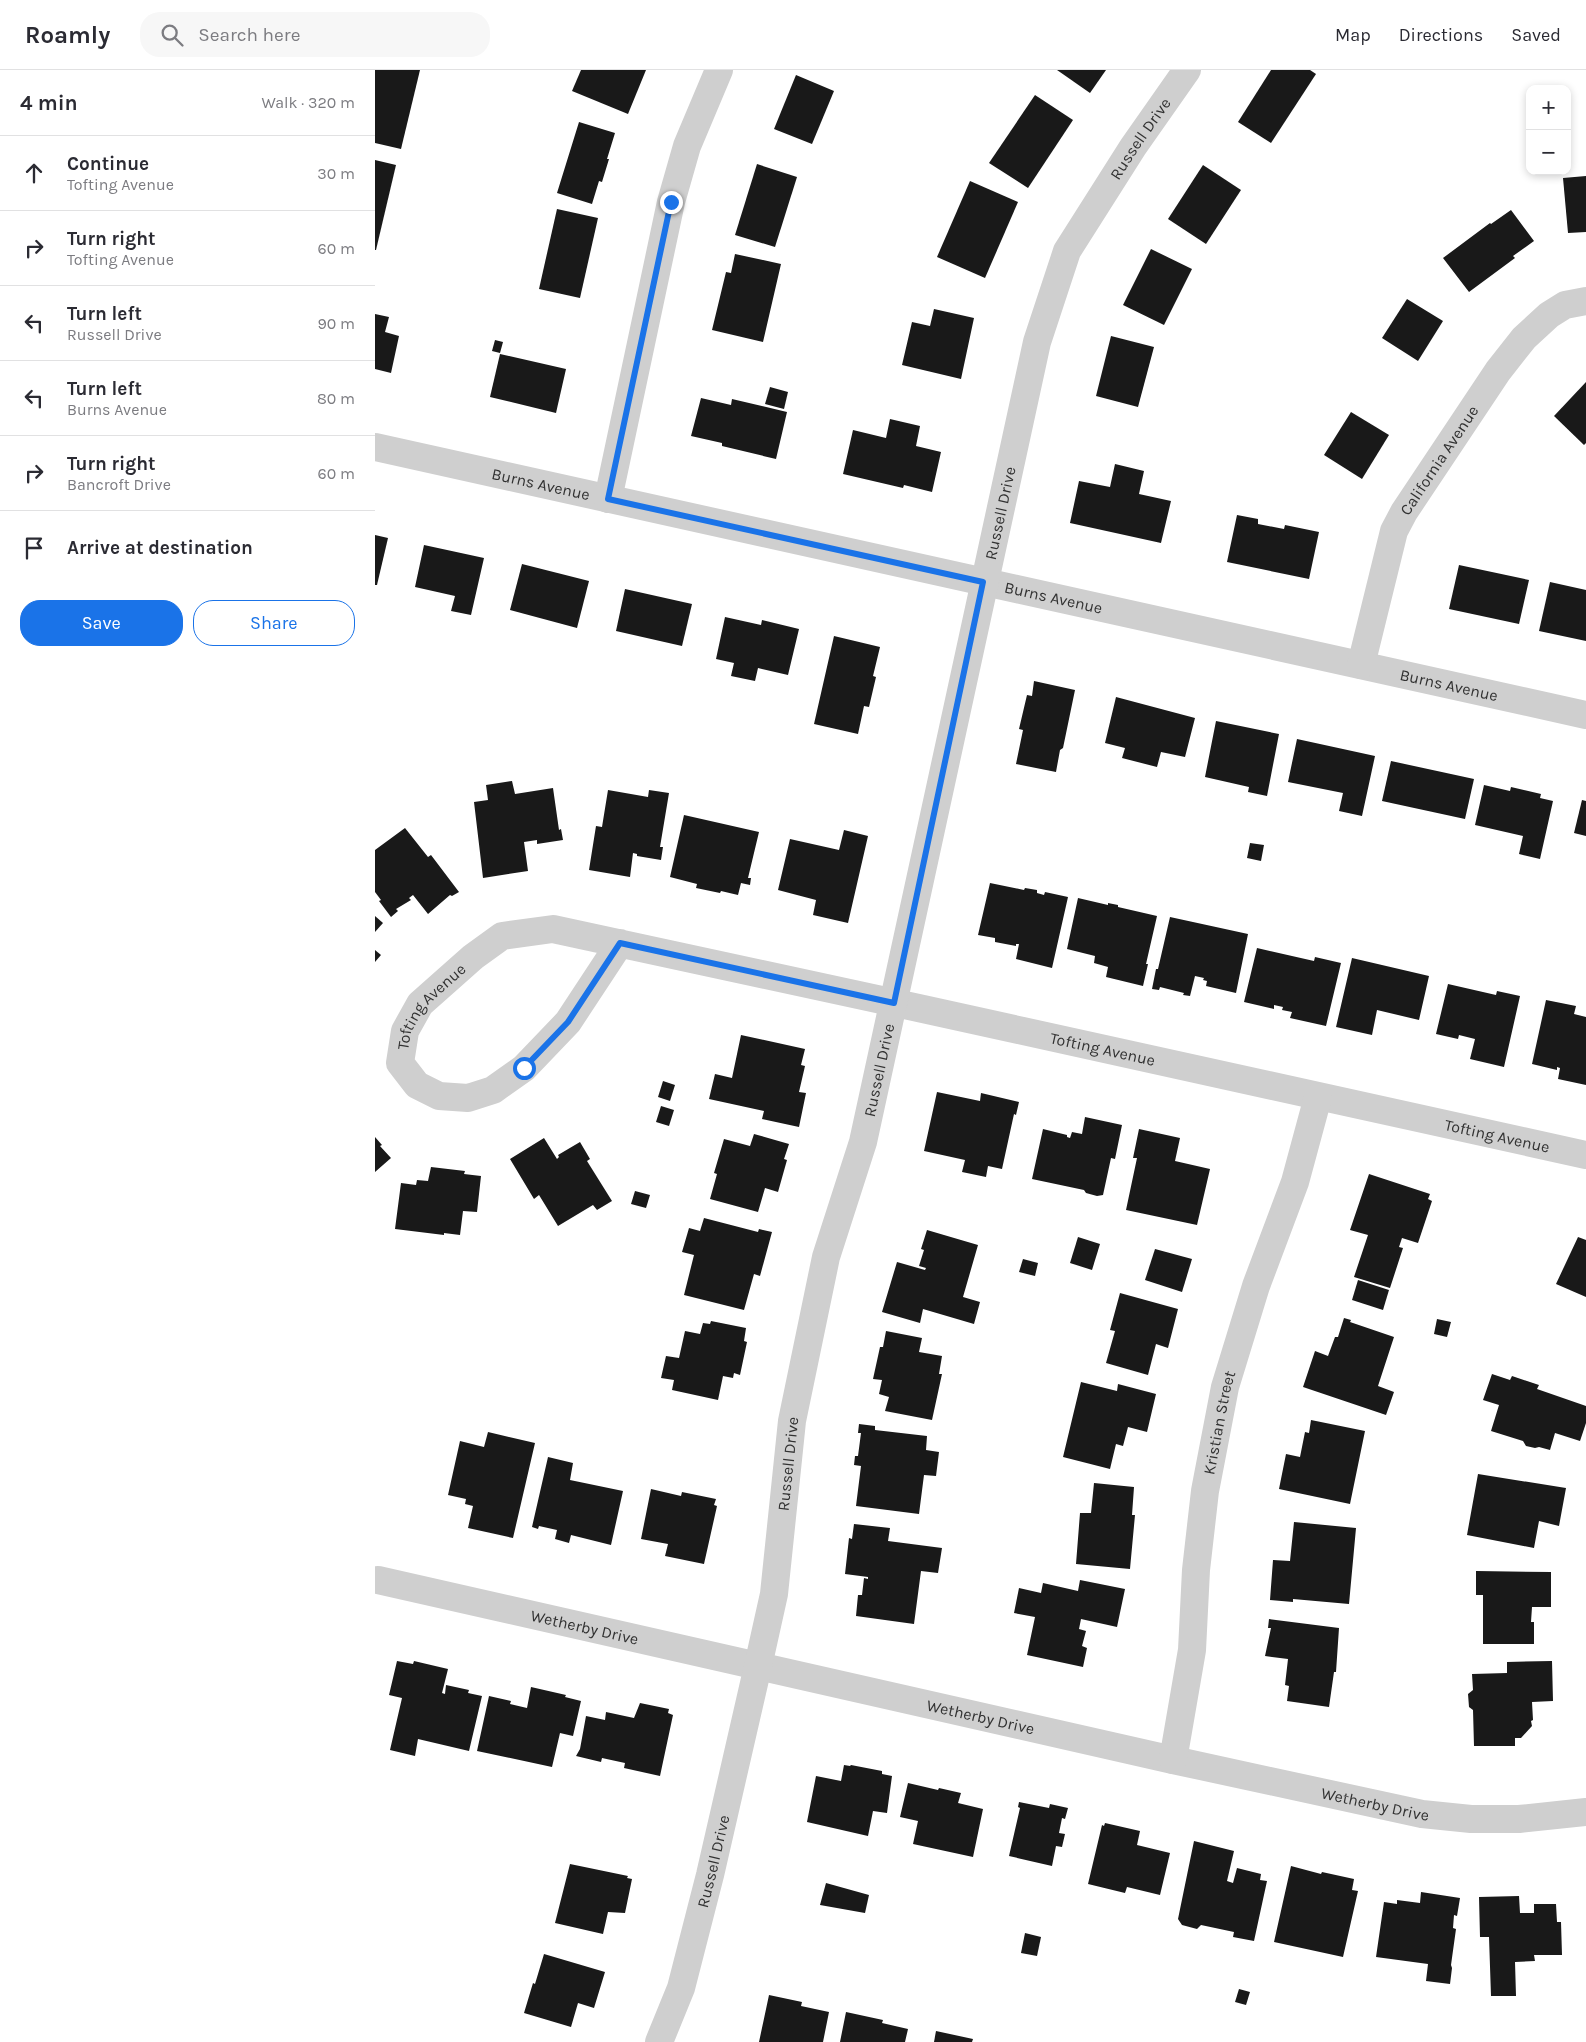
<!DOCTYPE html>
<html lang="en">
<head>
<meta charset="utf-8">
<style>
  body { margin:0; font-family:Karla,sans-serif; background:#f7f7f7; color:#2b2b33 }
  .controls { position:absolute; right:15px; top:15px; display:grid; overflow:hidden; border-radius:10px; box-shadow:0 2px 8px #0003 }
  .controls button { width:45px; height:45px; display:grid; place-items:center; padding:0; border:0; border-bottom:1px solid #e1e1e2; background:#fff; color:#2b2b33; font:25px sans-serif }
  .stop { position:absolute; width:15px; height:15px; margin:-11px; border:4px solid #1a73e8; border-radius:50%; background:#fff }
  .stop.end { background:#1a73e8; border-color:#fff; box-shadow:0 1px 5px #0008 }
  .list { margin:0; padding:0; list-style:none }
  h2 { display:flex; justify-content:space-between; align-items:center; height:65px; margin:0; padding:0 20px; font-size:21px }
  h2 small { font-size:16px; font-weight:400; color:#7c7c81 }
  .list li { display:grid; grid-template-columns:32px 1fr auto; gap:15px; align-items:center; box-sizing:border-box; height:75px; padding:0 20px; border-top:1px solid #e1e1e2 }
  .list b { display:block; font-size:19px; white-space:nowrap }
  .list p { margin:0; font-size:16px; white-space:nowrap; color:#7c7c81 }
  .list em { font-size:16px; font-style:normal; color:#7c7c81 }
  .actions { display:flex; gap:10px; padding:15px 20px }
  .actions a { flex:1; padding:11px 0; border:1px solid #1a73e8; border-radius:20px; text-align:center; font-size:18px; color:#1a73e8 }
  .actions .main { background:#1a73e8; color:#fff }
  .icon { flex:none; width:28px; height:28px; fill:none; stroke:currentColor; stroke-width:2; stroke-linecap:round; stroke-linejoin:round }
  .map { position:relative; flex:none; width:1211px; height:1972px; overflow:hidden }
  header { display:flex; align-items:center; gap:30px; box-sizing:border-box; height:70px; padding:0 25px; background:#fff; border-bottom:1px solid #e1e1e2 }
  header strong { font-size:24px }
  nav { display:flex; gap:28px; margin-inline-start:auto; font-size:18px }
  .search { width:350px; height:45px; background:#f7f7f7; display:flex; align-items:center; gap:12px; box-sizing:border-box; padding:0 18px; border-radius:20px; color:#7c7c81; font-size:19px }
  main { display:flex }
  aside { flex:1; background:#fff }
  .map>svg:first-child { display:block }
</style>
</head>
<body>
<header>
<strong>Roamly</strong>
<div class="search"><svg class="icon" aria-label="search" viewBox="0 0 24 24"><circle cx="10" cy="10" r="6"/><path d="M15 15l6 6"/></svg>Search here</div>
<nav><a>Map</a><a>Directions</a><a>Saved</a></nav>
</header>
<main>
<aside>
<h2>4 min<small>Walk · 320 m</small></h2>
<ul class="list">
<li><svg class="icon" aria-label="ahead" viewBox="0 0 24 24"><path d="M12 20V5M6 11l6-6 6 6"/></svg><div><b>Continue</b><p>Tofting Avenue</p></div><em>30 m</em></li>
<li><svg class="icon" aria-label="right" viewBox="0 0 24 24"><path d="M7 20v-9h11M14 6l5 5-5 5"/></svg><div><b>Turn right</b><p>Tofting Avenue</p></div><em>60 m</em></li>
<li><svg class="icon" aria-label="left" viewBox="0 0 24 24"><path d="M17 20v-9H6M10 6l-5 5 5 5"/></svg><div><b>Turn left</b><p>Russell Drive</p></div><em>90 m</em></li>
<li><svg class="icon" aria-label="left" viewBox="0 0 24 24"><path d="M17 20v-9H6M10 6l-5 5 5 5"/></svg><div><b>Turn left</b><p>Burns Avenue</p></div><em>80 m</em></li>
<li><svg class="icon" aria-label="right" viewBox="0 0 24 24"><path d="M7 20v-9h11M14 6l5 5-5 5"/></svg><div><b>Turn right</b><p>Bancroft Drive</p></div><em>60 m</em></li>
<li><svg class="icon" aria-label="arrive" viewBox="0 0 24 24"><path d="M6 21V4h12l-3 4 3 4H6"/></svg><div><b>Arrive at destination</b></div></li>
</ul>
<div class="actions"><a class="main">Save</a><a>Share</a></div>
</aside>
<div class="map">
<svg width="1211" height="1972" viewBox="0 0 1211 1972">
  <rect width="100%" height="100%" fill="#fff"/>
  <g fill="#191919">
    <path d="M0,0H45L26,79L0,73Z"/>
    <path d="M206,0H271L253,44L197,21Z"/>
    <path d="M682,0H731L715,23Z"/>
    <path d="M896,0H935L941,4L896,73L863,52Z"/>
    <path d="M421,5L459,21L437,74L399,59Z"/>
    <path d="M660,25L698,50L653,118L614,93Z"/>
    <path d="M204,52L240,63L232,89H234L227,112L224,111L217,134L182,123Z"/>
    <path d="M0,90L21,95L1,180H0Z"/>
    <path d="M382,94L422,107L400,177L360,165Z"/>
    <path d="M828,95L866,120L831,174L793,149Z"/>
    <path d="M1211,106V162L1193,163L1188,108Z"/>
    <path d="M595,111L643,132L610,208L562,187Z"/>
    <path d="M182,139L223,148L205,228L164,219Z"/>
    <path d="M1136,140L1159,171L1138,186L1140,188L1094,222L1068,188L1115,153L1116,154Z"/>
    <path d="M776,179L817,199L789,255L748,235Z"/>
    <path d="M360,184L406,194L388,272L337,260L351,202L356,203Z"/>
    <path d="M1032,229L1068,251L1043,291L1007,268Z"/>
    <path d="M559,239L599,248L586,309L527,295L537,252L555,256Z"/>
    <path d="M0,244L14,247L10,262L24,266L16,303L0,299Z"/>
    <path d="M736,266L779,277L763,337L721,326Z"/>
    <path d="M120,270L128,272L125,283L117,281Z"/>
    <path d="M125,284L191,299L181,343L115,327Z"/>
    <path d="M1211,312V373L1209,375L1179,346Z"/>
    <path d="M395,317L413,322L409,339L390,334Z"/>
    <path d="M326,328L356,335L357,329L412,342L401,389L347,376V373L316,366Z"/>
    <path d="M976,342L1014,365L987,409L949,385Z"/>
    <path d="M515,349L545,356L541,376L566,382L557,422L529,415L528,418L468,404L478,360L511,368Z"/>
    <path d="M740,394L769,401L764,424L796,431L786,473L695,453L704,411L735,417Z"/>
    <path d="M862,445L883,449V454L909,459L910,455L944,462L934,509L852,492Z"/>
    <path d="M0,465L13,468L2,515H0Z"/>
    <path d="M49,475L109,488L96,545L76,541L80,526L40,517Z"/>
    <path d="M147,494L214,511L202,558L135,540Z"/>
    <path d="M1084,495L1154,510L1144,554L1074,539Z"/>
    <path d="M1175,512L1211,520V571L1164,561Z"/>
    <path d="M250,519L317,534L307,576L241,561Z"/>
    <path d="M350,547L386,555L387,550L424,559L413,605L383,598L380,611L356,606L359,593L341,589Z"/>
    <path d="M459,566L505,577L498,606L501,607L494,637L489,636L483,664L439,654Z"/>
    <path d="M659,611L700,620L688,678L685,680L681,702L641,694L648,660L644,659L652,625L657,626Z"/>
    <path d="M741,627L820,648L810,687L786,682L782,697L747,688L750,678L730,673Z"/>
    <path d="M841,651L904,664L892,726L873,722L874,717L830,707Z"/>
    <path d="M922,669L1000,686L987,746L964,741L968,723L913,712Z"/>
    <path d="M1016,691L1099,709L1090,749L1007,731Z"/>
    <path d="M137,711L140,724L178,718L184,760L186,759L188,770L162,774V770L149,772L153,801L108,808L99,732L113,730L111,715Z"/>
    <path d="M1109,715L1135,721L1136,717L1166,724L1165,728L1178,731L1165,789L1144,784L1148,766L1100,755Z"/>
    <path d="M233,720L273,727L274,720L294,723L285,777H288L286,790L262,786V784L258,783L255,807L214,800L221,756L227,757Z"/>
    <path d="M1207,730L1211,731V766L1199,763Z"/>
    <path d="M309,745L384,762L373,808H376L375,815L366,813L363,825L346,821L345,823L321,818L322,814L295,807Z"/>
    <path d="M30,758L53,787L56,785L84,822L77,826L75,825L53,844L38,825L34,828L36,830L21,839L23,841L16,847L4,831L6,830L0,822V780Z"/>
    <path d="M469,760L493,766L473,853L438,845L441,830L403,820L415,769L464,780Z"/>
    <path d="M875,773L889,775L886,791L872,788Z"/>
    <path d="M615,813L649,820L650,818L662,820V823L669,825L670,822L693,827L677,898L641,889L644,874H641V876L620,872V868L603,865Z"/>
    <path d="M703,828L733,835V833L743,835V837L782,846L771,894H773L768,916L731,907L733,897L719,893L720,886L692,879Z"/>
    <path d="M0,846L8,853L0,862Z"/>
    <path d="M795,847L873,864L861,923L831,916L832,911L828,910L829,908L820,906L815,926L808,925L809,923L785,917L784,920L777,919L781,899H783Z"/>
    <path d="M882,878L939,891L940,887L966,893L951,956L915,948L917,942L907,940L908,937L899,935V939L869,932Z"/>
    <path d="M0,880L6,885L0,892Z"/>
    <path d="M977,888L1054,906L1044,950L1002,940L997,965L961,957Z"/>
    <path d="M1073,914L1121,925L1122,921L1145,926L1129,997L1095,989L1100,969L1084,965L1083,969L1061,964Z"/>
    <path d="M1171,930L1201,936L1199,944L1211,947V1015L1183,1009L1185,998L1182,997V1000L1157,994Z"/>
    <path d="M366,965L430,979L426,995L430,996L424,1022L431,1023L424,1057L387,1049L389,1041L334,1029L340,1004L357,1008Z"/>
    <path d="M288,1011L300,1015L295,1031L283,1027Z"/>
    <path d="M562,1022L605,1031L606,1023L644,1032L641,1045L639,1044L627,1099L613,1096L611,1107L587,1102L590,1090L549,1081Z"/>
    <path d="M286,1036L299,1040L294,1056L281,1052Z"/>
    <path d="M710,1047L747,1055L740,1089L736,1088L728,1125L722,1126L711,1123L709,1120L657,1109L668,1059L692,1065V1067L695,1068L697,1062L707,1064Z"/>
    <path d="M764,1059L805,1068L800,1091L835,1099L822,1155L751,1140L762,1088H758Z"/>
    <path d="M379,1064L414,1074L409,1089L412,1090L403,1122L390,1118L383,1142L335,1129L342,1104L339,1103L349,1069L375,1076Z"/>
    <path d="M0,1067L7,1075L5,1076L16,1088L0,1102Z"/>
    <path d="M169,1068L182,1089L184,1087L183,1085L205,1072L215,1089L212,1091L237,1131L222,1140L218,1135L183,1156L164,1125L159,1129L135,1089Z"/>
    <path d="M56,1097L90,1101L89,1104L106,1106L102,1142L88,1141L85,1165L69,1163V1165L20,1159L26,1113L41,1115L42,1110L53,1111Z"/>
    <path d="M994,1104L1055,1124L1053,1129L1057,1131L1043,1173L1027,1168L1024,1177L1028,1178L1015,1218L979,1207L993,1165L975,1160Z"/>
    <path d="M260,1121L275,1125L271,1138L256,1134Z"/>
    <path d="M329,1148L383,1162L384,1159L397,1162L385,1206L379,1204L369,1240L309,1225L319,1185L307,1182L314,1158L325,1161Z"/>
    <path d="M552,1160L603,1175L588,1227L605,1232L599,1254L548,1239L545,1253L507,1242L522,1192L550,1200L551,1198L544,1196L549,1180L546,1179Z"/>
    <path d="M703,1167L725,1174L717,1200L695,1193Z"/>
    <path d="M1203,1167L1211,1170V1227L1181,1214Z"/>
    <path d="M780,1179L817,1189L807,1222L770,1210Z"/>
    <path d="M648,1189L663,1193L660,1206L644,1202Z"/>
    <path d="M983,1210L1014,1220L1008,1240L977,1230Z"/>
    <path d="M745,1223L803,1239L793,1278L781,1274L773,1305L731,1293L740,1261L735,1260Z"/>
    <path d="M969,1248L976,1250L975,1252L1019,1267L1003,1316L1019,1322L1011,1345L928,1317L940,1281L953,1286L960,1267H963Z"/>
    <path d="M1062,1249L1076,1252L1072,1267L1059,1264Z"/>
    <path d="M336,1251L371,1258L369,1271L372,1272L365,1305L359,1303L358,1308L348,1306L343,1330L297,1320L299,1310L286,1308L291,1286L304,1288L310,1261L325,1264L328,1253L335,1254Z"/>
    <path d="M511,1261L547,1268L544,1282L567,1286L564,1304H567L557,1350L510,1341L514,1327L504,1324L507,1310L498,1309L505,1277H508Z"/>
    <path d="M1117,1304L1135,1310L1137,1306L1164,1315L1162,1319L1211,1336V1353L1205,1371L1180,1363L1175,1380L1164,1377L1160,1378L1151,1376L1148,1371L1116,1361L1124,1335L1108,1330Z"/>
    <path d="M706,1312L742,1321L743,1314L781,1324L772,1362L753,1357L748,1376L741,1374L735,1399L688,1387Z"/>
    <path d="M936,1350L990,1361L975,1434L904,1419L911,1384L925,1387L930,1362L934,1363Z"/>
    <path d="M484,1354L500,1356V1360L552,1366L551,1380L564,1382L561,1406L549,1405L544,1444L481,1436L486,1396L479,1395L480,1386H483L486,1363H483Z"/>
    <path d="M113,1362L160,1373L138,1468L93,1458L98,1436L90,1434L91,1429L73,1425L85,1371L109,1377Z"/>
    <path d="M173,1387L198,1393L195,1410L248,1421L236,1475L196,1465L194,1473L180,1469L182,1460L164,1456L163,1459L157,1457Z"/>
    <path d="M1103,1404L1191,1418L1184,1456L1164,1451L1159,1478L1092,1465Z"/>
    <path d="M719,1413L759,1417L757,1445H760L755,1499L701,1494L705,1443H716Z"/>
    <path d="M276,1419L306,1426L307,1422L341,1429L339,1435L342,1436L329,1494L290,1486L293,1474L266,1469Z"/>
    <path d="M919,1452L981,1458L974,1534L918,1529V1532L895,1530L898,1490L915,1491Z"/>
    <path d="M479,1454L515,1458L513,1471L567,1478L563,1503L546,1501L539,1554L481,1546L483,1525H487L489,1508L493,1509V1507L470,1504L474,1468L477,1469Z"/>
    <path d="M1101,1501L1176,1502V1537H1157L1156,1552H1159V1574H1108V1525H1101Z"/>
    <path d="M705,1510L750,1519L742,1557L706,1549L704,1559L711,1561L707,1576L712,1578L708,1597L652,1585L660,1547L639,1543L644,1518L666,1523L668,1513L703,1521Z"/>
    <path d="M894,1549L964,1558L961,1602H959L954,1637L912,1631L914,1616L910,1615L913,1589L890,1586L896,1558H893Z"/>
    <path d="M22,1591L38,1594L39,1591L73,1599L67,1623L70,1624L71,1615L94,1620L93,1623L107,1626L94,1681L43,1669L40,1686L15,1680L27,1628L14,1625Z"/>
    <path d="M1177,1591L1178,1631L1157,1632L1158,1650L1156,1651L1157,1656L1146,1668H1140V1676H1099L1098,1640L1094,1637L1093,1624L1098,1620L1097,1604L1132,1603V1592Z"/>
    <path d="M156,1617L191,1625L190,1627L206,1631L198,1666L185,1663L177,1697L102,1681L114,1626L136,1631L135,1634L152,1638Z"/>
    <path d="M265,1633L294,1639L293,1643L298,1645L285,1706L249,1698L250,1693L227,1688L226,1692L201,1686L205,1679L211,1646L230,1650L231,1642L259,1648Z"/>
    <path d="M469,1695L475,1696L476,1695L507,1701V1704L517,1706L512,1743L498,1741L493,1766L432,1752L441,1706L466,1711Z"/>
    <path d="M533,1713L563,1720L564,1718L586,1723L583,1733L608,1739L598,1787L538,1774L543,1751L525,1747Z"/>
    <path d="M644,1732L674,1738L675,1734L693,1738L690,1749L687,1748L684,1763L690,1764L687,1777L681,1776L677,1796L634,1786L645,1738L643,1737Z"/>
    <path d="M730,1753L765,1761L762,1775L795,1783L785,1825L752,1817L750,1823L713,1814L727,1755L729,1756Z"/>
    <path d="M819,1771L859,1781L852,1811L858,1813L862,1798L886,1804L885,1810L892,1811L879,1871L858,1867L859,1862L826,1855L822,1859L807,1855L803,1849Z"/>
    <path d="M195,1794L253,1806L252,1808L257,1809L250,1843L233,1842L228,1864L180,1853Z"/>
    <path d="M916,1796L946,1804L947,1802L979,1809L977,1820L983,1821L968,1887L899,1872Z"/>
    <path d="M451,1813L494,1825L490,1843L445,1835Z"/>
    <path d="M1046,1822L1085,1828L1082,1846L1079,1845L1078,1858L1081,1859L1076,1895L1077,1898L1075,1914L1051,1911L1053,1894L1001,1887L1009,1832L1022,1834V1830L1045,1833Z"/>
    <path d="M1144,1826L1145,1843H1159V1834H1181L1182,1852H1186L1187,1885H1159L1160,1891L1140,1892L1141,1926H1116L1114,1867H1105L1104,1827Z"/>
    <path d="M650,1863L666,1867L662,1886L646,1883Z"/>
    <path d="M169,1884L230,1902L219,1938L203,1933L196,1957L149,1943L158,1913L160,1914Z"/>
    <path d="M864,1919L875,1922L871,1935L860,1932Z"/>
    <path d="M394,1925L427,1932L426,1936L454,1942L448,1972H384Z"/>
    <path d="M471,1942L508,1950L507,1953L533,1959L530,1972H465Z"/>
    <path d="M561,1961L598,1969L597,1972H559Z"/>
  </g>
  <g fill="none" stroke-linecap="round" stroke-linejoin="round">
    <g stroke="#cfcfcf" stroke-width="28">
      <path id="s1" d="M0,377L1211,645"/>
      <path d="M233,429L296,132L312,76L344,0"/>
      <path id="s2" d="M986,595L1019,461L1029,442L1123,301L1149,268L1174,245L1190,235L1211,231"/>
      <path id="s3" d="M245,873L193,952L149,998L118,1020L93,1028L64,1026L42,1015L25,993L30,961L45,934L98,887L127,866L178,859L548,939L1211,1085"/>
      <path id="s4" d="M3,1510L798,1690L1047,1744L1096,1749H1144L1211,1742"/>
      <path id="s5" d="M798,1690L817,1580L821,1500L830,1421L850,1317L881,1216L920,1112L943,1027"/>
      <path id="s6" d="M284,1972L306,1918L335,1805L383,1596L399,1524L417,1351L451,1187L488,1072L662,272L692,181L758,77L812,0"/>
    </g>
  </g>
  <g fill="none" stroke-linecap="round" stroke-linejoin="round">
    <path stroke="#1a73e8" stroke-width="6" d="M149,998L193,952L245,873L519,933L608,512L233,429L296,132"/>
  </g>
  <g text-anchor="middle" stroke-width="5" stroke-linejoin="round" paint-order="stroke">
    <g font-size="16" fill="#323232" stroke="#fff">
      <text dy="6" stroke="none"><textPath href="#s6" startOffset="1974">Russell Drive</textPath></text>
      <text dy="6" stroke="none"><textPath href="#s2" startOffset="222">California Avenue</textPath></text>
      <text dy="6" stroke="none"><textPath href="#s1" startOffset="170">Burns Avenue</textPath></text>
      <text dy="6" stroke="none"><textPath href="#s6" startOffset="1569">Russell Drive</textPath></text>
      <text dy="6" stroke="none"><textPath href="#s1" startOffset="695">Burns Avenue</textPath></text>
      <text dy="6" stroke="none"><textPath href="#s1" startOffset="1100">Burns Avenue</textPath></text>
      <text dy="6" stroke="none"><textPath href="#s3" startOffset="371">Tofting Avenue</textPath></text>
      <text dy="6" stroke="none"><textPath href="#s3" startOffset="1088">Tofting Avenue</textPath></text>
      <text dy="6" stroke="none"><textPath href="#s6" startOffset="999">Russell Drive</textPath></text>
      <text dy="6" stroke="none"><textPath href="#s3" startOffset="1492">Tofting Avenue</textPath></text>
      <text dy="6" stroke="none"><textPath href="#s5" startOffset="341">Kristian Street</textPath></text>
      <text dy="6" stroke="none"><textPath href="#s6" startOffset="594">Russell Drive</textPath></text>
      <text dy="6" stroke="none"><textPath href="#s4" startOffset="212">Wetherby Drive</textPath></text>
      <text dy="6" stroke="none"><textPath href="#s4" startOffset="618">Wetherby Drive</textPath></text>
      <text dy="6" stroke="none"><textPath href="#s4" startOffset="1022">Wetherby Drive</textPath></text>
      <text dy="6" stroke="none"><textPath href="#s6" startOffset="189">Russell Drive</textPath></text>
    </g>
  </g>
</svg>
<div class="controls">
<button>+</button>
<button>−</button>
</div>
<div class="stop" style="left:149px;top:998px"></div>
<div class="stop end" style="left:296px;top:132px"></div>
</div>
</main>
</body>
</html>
